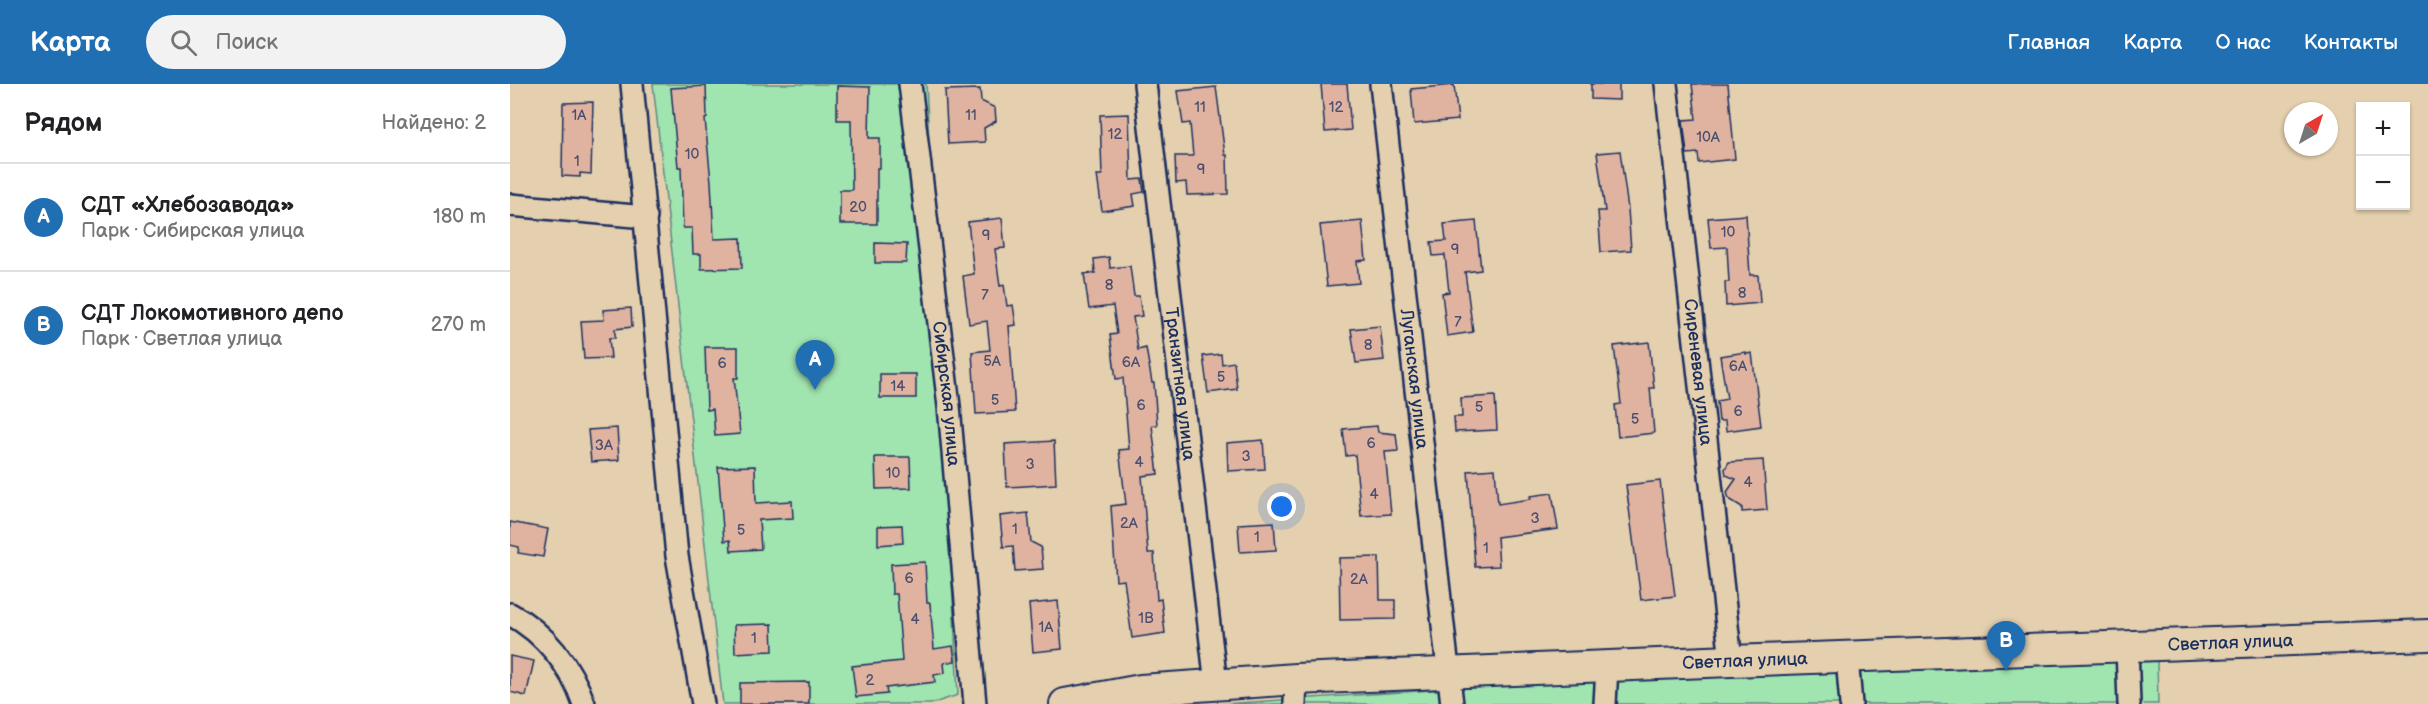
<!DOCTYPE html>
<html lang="ru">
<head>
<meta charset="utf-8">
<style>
  body { margin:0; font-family:"Balsamiq Sans",sans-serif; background:#f2f2f2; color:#202124 }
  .controls { position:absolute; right:18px; top:18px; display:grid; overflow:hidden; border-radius:0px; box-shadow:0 2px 4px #0004 }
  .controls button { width:54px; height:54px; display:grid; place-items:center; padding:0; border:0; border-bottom:2px solid #e0e0e0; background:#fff; color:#202124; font:30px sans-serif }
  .compass { position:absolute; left:1774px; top:18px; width:54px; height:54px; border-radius:50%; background:#fff; box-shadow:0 2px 4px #0004; rotate:39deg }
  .you { position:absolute; left:772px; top:423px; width:21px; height:21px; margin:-15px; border:4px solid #fff; border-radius:50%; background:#1a73e8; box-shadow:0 0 0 9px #1a73e833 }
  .badge { display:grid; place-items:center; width:39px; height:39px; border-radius:50%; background:#1f6fb2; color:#fff; font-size:20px; font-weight:700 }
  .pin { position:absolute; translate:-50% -50px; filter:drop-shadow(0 2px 3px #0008) }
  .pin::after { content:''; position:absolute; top:32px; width:21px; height:18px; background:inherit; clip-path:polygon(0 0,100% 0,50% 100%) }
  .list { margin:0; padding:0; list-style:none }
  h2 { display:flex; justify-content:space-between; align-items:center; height:78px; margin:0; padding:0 24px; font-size:26px }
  h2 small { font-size:20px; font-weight:400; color:#757577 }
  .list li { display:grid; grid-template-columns:39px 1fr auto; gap:18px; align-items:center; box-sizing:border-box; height:108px; padding:0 24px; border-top:2px solid #e0e0e0 }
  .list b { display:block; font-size:22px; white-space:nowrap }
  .list p { margin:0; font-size:20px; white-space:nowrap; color:#757577 }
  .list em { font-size:20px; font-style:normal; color:#757577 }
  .icon { flex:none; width:33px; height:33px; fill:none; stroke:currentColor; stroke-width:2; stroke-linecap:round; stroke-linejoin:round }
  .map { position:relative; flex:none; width:1918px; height:620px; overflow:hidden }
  header { display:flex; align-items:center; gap:36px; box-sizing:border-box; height:84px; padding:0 30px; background:#1f6fb2; color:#fff }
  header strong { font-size:28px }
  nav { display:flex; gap:33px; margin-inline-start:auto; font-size:21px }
  .search { width:420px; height:54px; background:#f2f2f2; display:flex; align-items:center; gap:15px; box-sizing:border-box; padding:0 21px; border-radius:33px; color:#757577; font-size:22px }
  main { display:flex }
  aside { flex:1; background:#fff }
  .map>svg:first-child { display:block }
</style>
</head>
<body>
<header>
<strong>Карта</strong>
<div class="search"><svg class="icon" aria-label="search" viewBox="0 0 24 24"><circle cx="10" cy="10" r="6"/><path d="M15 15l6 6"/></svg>Поиск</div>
<nav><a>Главная</a><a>Карта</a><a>О нас</a><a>Контакты</a></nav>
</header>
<main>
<aside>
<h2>Рядом<small>Найдено: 2</small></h2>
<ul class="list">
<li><span class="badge">A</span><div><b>СДТ «Хлебозавода»</b><p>Парк · Сибирская улица</p></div><em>180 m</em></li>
<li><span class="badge">B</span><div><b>СДТ Локомотивного депо</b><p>Парк · Светлая улица</p></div><em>270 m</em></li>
</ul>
</aside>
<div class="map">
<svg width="1918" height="620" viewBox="0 0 1918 620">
  <rect width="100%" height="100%" fill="#e4cfae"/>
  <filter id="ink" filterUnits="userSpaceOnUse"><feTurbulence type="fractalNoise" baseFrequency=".0167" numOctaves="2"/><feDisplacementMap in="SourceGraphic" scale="12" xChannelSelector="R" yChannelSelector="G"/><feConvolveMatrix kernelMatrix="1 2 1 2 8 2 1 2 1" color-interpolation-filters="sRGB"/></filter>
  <g filter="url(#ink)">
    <g fill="#a0e4af" stroke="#5e8a86" stroke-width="1.5">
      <path d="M143,0H416L448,611L421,620H213Z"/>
      <path d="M1647,576L1648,620H712L1042,598Z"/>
    </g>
    <g fill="#e0b3a1" stroke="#1b2f5e" stroke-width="1.5">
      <path d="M811,0H837L841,46L815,48Z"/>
      <path d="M1081,0H1109V16L1081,15Z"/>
      <path d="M1182,0H1218L1225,75L1189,79L1188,69L1177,70L1173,36L1186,35Z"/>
      <path d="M944,1L948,36L904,40L901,5Z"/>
      <path d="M196,2L197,34L195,35L201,98L204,155L231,154L232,184L191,185V170H183L182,144H173L171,83H168L161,4Z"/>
      <path d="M327,2L360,3L359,54H370V84H367V140H330V106H342L341,36H327Z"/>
      <path d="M706,3L715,71H717L718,110L677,111L676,98L666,99L665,72H683L680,39L673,40L668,7Z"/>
      <path d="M470,5L471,17L485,24L486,37L474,44L475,58L438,60L435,6Z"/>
      <path d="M83,18L81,90L70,89V93L52,92L53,19Z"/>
      <path d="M619,30L621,96L632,95L634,108L623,110L625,122L592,127L587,91H592L590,31Z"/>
      <path d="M1110,67L1118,125L1121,166L1091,168L1088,127H1095L1087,69Z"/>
      <path d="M1236,131L1240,191H1248L1250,219L1216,222L1215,198H1219L1217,163L1201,164L1198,134Z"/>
      <path d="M492,134L495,164L485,165L490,202L494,201L497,222L503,221L506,241L499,242L505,328L466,330L462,268L480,266L477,237L459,240L453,192L464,190L458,138Z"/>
      <path d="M852,137L856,176L847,177L849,199L817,202L810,141Z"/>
      <path d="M966,137L971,186L955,188L963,248L937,252L932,209L939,208L935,171L923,172L921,158L936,157L934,140Z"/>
      <path d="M365,159L397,160L396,179H365Z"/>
      <path d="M599,173L600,184L620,182L624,212H629L632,232L623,233L628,266L636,264L642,299H644L647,341L642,342L648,390L632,392L638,469H644L647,516L651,515L655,549L622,554L614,496L606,497L601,422L616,420L609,366L619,365L613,294L606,295L600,251L607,250L603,222L579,225L574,190L585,189L584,175Z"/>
      <path d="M121,224L122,243L105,245V254H99L101,274L74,275L71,237L94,236L93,226Z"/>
      <path d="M870,242L874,276L846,279L841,245Z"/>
      <path d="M1139,258L1144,304H1140L1144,349L1108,353L1105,321L1111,320L1104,262Z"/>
      <path d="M195,263H228V294H224L230,350L205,352L203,325L197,326Z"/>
      <path d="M1236,268V270L1242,269L1251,342L1216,347L1215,337H1209L1207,317L1217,315L1210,272Z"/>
      <path d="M711,270L712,280L724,278L727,305L698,309L693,272Z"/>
      <rect x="370" y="290" width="36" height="24"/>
      <path d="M985,312L987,346L945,348L944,333H952L951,314Z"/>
      <path d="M867,342L868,348L886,350L888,367L875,368L881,430L851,432L845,371L836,372L833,345Z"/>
      <path d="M107,344L109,376L81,378L78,346Z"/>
      <path d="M753,356L755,385L718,387L717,359Z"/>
      <path d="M544,357L546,400L497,403L495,360Z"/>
      <path d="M365,373H400L401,404L366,405Z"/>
      <path d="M1253,376L1257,426L1232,428V423L1219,415L1217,408L1226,395L1216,391L1215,385L1219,378Z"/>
      <path d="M245,382L246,419L282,417L283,434L249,436L251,465L221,467L220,456L214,457L208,383Z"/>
      <path d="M985,385L988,420L1021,415L1020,412L1042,409L1048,445L987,453L989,482L965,483L958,387Z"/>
      <path d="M1150,397L1165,512L1131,516L1116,401Z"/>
      <path d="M518,429L521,458L531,463L533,485L505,487L503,462L493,463L490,432Z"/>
      <path d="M0,438L38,445L33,473L8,469L9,463L0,461Z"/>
      <path d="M764,438L766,466L730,468L728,440Z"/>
      <path d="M392,441L393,459L368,461V442Z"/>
      <path d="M869,473L870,516H885V535L830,536L829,474Z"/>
      <path d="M415,478L417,519H420L424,565L443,562L445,577L434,579L435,589L424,591L425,598L376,604L377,610L346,613L342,582L392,577L387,510H382L381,480Z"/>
      <path d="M548,517L552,565L523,568L519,520Z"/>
      <path d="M262,540L263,567L225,569L224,541Z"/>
      <path d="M0,572L24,577L16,612L0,608Z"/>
      <path d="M299,598V620H230V599Z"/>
    </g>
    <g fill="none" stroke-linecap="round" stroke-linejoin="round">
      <defs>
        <g id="street">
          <path d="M122,0L167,472L193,620"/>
          <path id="s1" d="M400,0L439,322L465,620"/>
          <path id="s2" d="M635,0L706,600"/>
          <path id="s3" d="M871,0L942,620"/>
          <path id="s4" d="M1156,0L1221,577"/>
          <path d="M0,121L136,133"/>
          <path d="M0,530C35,549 61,582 74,620"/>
          <path d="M1617,563L1619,620"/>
          <path d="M1337,574L1341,620"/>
          <path d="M785,620L786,595"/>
          <path d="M1095,620L1097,583"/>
        </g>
        <g id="secondary">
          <path id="s5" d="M555,620L631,606L786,595L1221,577L1918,551"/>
        </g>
      </defs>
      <use href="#street" stroke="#1b2f5e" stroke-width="26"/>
      <use href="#secondary" stroke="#1b2f5e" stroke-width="34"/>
      <use href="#street" stroke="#e4cfae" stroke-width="21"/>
      <use href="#secondary" stroke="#e4cfae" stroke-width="30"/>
    </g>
  </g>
  <g text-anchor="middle" stroke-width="4.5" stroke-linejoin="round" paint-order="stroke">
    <g font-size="15" fill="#4c506f">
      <text x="690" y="28">11</text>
      <text x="826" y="28">12</text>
      <text x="69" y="36">1А</text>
      <text x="461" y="36">11</text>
      <text x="605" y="55">12</text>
      <text x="1198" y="58">10А</text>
      <text x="182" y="75">10</text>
      <text x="67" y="82">1</text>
      <text x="691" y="90">9</text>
      <text x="348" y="128">20</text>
      <text x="1218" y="153">10</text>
      <text x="476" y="156">9</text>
      <text x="945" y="170">9</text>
      <text x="599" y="206">8</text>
      <text x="1232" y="214">8</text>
      <text x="475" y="216">7</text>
      <text x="948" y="243">7</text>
      <text x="858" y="266">8</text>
      <text x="482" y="282">5А</text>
      <text x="621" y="283">6А</text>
      <text x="212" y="284">6</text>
      <text x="1228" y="287">6А</text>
      <text x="711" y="298">5</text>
      <text x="388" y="307">14</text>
      <text x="485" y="321">5</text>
      <text x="631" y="326">6</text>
      <text x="969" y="328">5</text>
      <text x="1228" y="332">6</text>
      <text x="1125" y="340">5</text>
      <text x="861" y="364">6</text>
      <text x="94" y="366">3А</text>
      <text x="736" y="377">3</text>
      <text x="629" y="383">4</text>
      <text x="520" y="385">3</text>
      <text x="383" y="394">10</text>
      <text x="1238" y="403">4</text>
      <text x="864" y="415">4</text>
      <text x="1025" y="439">3</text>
      <text x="619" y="444">2А</text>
      <text x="505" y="450">1</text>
      <text x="231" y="451">5</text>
      <text x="747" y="458">1</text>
      <text x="976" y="469">1</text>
      <text x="399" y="499">6</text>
      <text x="849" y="500">2А</text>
      <text x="636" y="539">1В</text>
      <text x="405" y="540">4</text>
      <text x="536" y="548">1А</text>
      <text x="244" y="559">1</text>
      <text x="360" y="601">2</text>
    </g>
    <g font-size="18" fill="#1b2f5e" stroke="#e4cfae">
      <text dy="6" stroke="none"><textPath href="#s4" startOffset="290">Сиреневая улица</textPath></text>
      <text dy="6" stroke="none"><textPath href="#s3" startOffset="297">Луганская улица</textPath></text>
      <text dy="6" stroke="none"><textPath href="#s2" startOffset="302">Транзитная улица</textPath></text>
      <text dy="6" stroke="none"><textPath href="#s1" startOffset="312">Сибирская улица</textPath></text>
      <text dy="6" stroke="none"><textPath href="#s5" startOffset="1168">Светлая улица</textPath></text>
      <text dy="6" stroke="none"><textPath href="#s5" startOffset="682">Светлая улица</textPath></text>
    </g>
  </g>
</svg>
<div class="controls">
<button>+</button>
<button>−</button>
</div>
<svg class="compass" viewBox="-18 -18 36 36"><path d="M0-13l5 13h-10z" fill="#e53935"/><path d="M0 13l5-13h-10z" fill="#757577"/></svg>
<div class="you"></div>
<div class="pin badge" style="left:305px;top:306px">A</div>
<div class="pin badge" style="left:1496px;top:587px">B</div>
</div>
</main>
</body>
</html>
